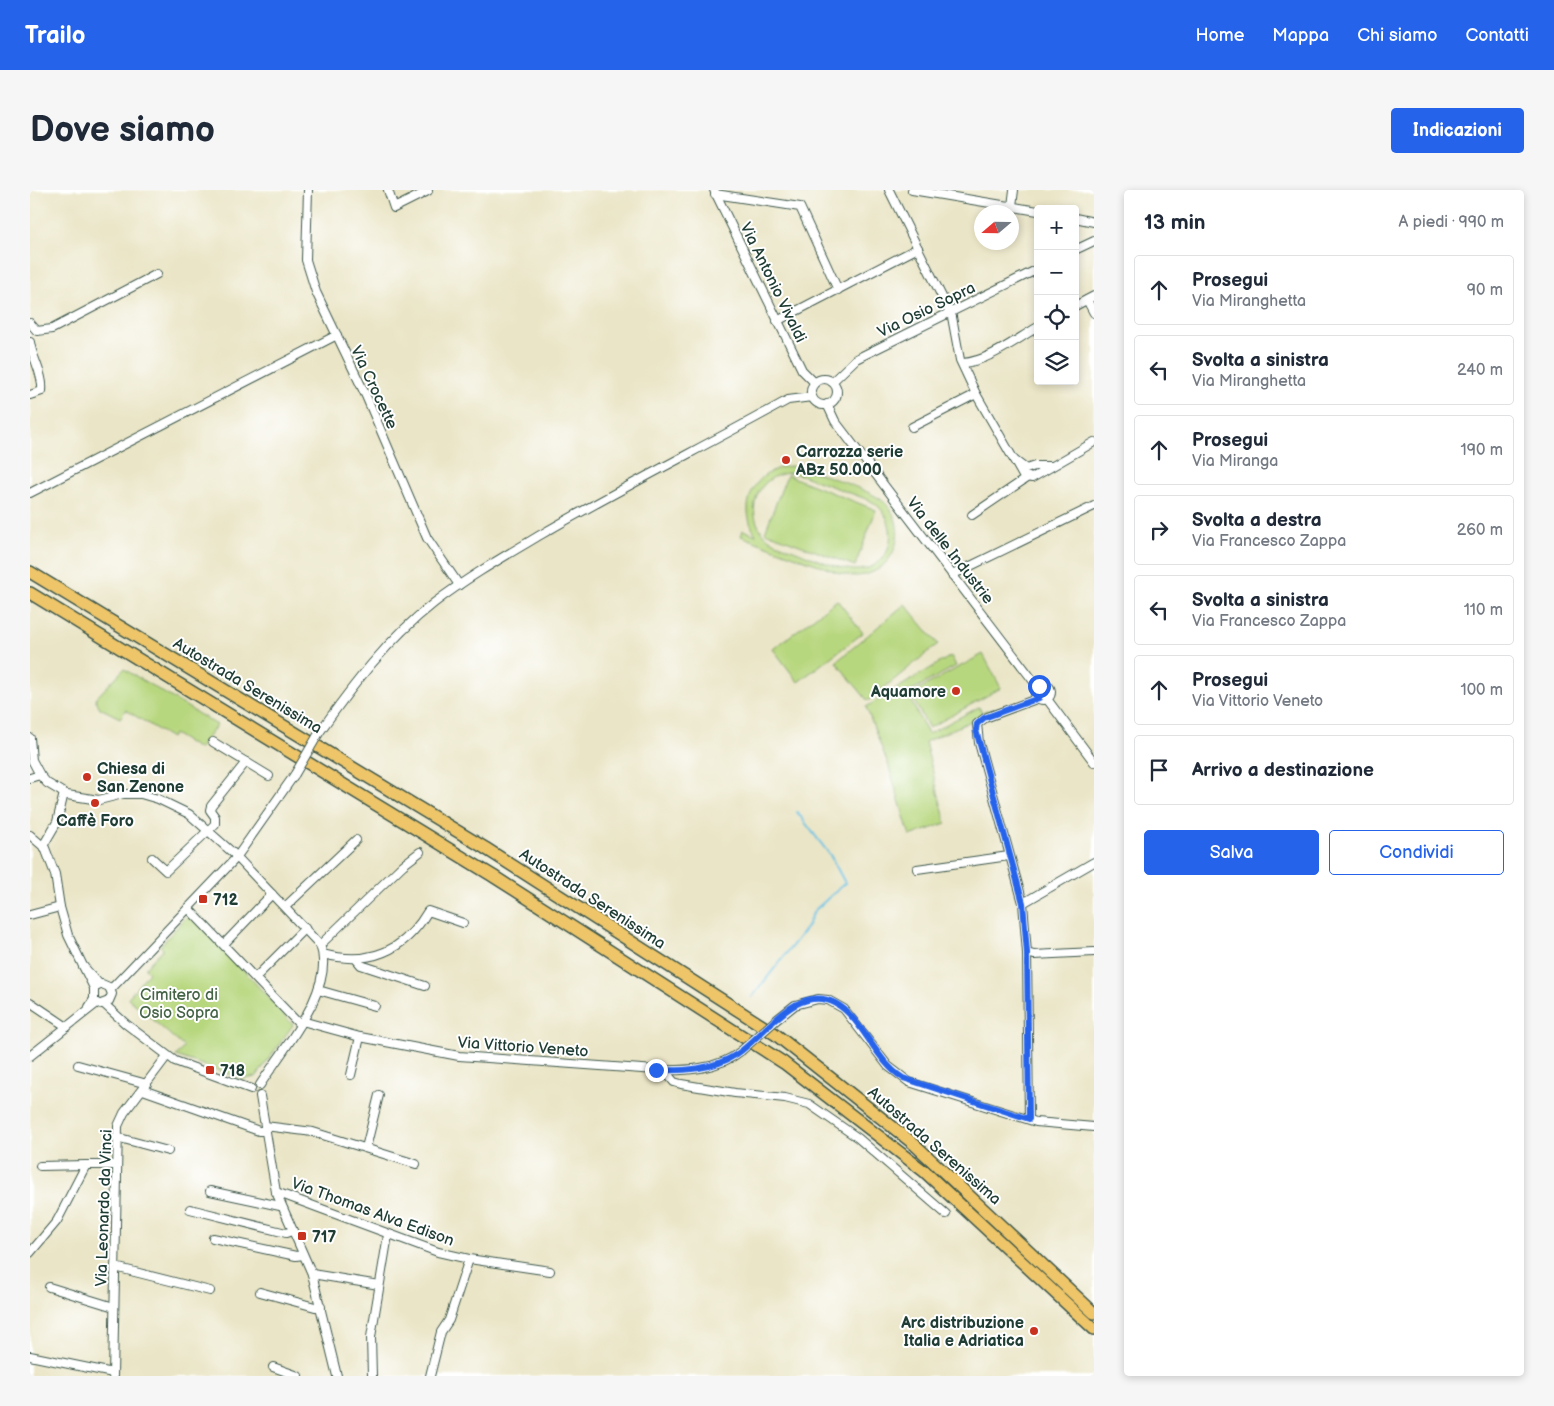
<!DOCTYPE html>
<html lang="it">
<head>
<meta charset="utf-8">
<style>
  body { margin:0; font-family:"Balsamiq Sans",sans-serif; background:#f6f6f7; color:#1f2937 }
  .controls { position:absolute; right:15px; top:15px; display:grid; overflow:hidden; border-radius:5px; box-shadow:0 2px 8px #0003 }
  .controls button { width:45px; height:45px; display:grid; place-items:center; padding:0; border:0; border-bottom:1px solid #e0e1e3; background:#fff; color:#1f2937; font:25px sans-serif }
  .compass { position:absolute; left:944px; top:15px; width:45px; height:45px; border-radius:50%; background:#fff; box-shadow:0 2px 8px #0003; rotate:250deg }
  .stop { position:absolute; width:15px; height:15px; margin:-11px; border:4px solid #2563eb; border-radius:50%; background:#fff }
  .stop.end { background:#2563eb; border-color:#fff; box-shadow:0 1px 5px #0008 }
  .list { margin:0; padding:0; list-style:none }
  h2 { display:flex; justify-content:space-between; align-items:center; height:65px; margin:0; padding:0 20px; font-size:21px }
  h2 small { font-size:16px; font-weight:400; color:#747a83 }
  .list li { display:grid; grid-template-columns:32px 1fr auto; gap:15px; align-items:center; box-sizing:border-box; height:70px; margin:0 10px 10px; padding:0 10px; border:1px solid #e0e1e3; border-radius:5px }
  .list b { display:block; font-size:19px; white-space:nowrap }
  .list p { margin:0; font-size:16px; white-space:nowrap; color:#747a83 }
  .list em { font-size:16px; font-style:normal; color:#747a83 }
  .actions { display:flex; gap:10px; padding:15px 20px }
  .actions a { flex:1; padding:11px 0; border:1px solid #2563eb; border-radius:5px; text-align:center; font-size:18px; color:#2563eb }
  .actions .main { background:#2563eb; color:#fff }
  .icon { flex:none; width:28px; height:28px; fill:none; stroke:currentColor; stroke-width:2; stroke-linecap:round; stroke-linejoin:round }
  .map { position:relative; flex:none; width:1064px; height:1186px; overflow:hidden; border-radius:5px }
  header { display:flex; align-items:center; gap:30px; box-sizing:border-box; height:70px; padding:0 25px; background:#2563eb; color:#fff }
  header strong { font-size:24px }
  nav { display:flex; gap:28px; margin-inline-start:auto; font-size:18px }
  .intro { display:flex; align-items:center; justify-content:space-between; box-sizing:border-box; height:120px; padding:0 30px }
  h1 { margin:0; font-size:35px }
  .button { padding:12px 22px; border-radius:5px; background:#2563eb; color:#fff; font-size:18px; font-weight:700 }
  main { display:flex; gap:30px; padding:0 30px }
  aside { flex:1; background:#fff; border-radius:5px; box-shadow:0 2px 8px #0003 }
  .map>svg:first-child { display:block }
</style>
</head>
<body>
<header>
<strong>Trailo</strong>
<nav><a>Home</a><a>Mappa</a><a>Chi siamo</a><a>Contatti</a></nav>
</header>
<div class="intro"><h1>Dove siamo</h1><a class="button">Indicazioni</a></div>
<main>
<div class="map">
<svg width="1064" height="1186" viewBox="0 0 1064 1186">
  <rect width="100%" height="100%" fill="#fff"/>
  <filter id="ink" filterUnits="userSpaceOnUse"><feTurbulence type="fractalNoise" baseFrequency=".02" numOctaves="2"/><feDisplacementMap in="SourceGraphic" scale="10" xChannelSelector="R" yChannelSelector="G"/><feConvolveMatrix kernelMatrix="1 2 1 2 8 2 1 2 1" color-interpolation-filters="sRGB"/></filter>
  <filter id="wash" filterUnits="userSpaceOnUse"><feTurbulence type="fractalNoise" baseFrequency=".0096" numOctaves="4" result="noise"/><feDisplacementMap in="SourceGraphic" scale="20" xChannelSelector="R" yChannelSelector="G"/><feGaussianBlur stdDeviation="1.12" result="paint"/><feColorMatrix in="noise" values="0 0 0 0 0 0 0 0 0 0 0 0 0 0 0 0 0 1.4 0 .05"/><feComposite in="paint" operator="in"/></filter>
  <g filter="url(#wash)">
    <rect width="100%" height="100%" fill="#eae5c6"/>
    <g fill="#b7d77e" stroke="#6b8a59" fill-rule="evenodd">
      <path d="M760,276C778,278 840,300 853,311C882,336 865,385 826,386C813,386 799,379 786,374C761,365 736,356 711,346L713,340L726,345C706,315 725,279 760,276ZM760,283L771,285L839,310C871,326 867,377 828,380C808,381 766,360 746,353C711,335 721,285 760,283Z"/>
      <path d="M757,285L846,320L825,376L735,342Z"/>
      <path d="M807,410L833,443L768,492L743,459Z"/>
      <path d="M875,414L908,454L838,511L806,472Z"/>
      <path d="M953,464L971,498L899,538L880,504Z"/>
      <path d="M921,466L926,476L877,503L898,544L949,517L952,522L974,516L895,552L916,633L880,646L858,574L836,517Z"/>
      <path d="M94,479L187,535L169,559L144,544L141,548L96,520L90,528L70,518L65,509Z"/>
      <path d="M161,722L263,835L226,887L214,889L146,866L154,857L98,808L119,782L115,778L133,759L130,756Z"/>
    </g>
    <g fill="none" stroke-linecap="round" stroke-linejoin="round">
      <path stroke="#66c1e4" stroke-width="2" d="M722,807L777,737L784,721L815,693L800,665L767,622"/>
    </g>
  </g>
  <g filter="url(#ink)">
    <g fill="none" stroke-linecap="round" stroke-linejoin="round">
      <defs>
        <g id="minor">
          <path d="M278,0L276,70L286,102L336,206L397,348L429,395"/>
          <path d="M358,0L364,18L398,1"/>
          <path d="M684,0L772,180L785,193"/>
          <path d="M859,0L922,127L930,170L946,204L984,270"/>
          <path d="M882,0L1008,21"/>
          <path d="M685,4L770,17L808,100"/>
          <path d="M982,16L984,0"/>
          <path d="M1045,28L1064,32"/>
          <path d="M1045,60L1064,51"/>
          <path d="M1057,110L1064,123"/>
          <path d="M1045,116L1064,106"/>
          <path d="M747,131L888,58"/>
          <path d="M0,133L7,141L22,139L127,84"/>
          <path d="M0,152C2,168 14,185 12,201L0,205"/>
          <path d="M933,173C959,171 985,150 1008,137"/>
          <circle cx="794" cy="202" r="13"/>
          <path d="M802,192L826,169L1008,79"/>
          <path d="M797,214L805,231L1008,497"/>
          <path d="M882,237L946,204"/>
          <path d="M1021,276H1005L996,279L984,270L993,286L1002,288L1064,252"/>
          <path d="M0,303L307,145"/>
          <path d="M942,325L998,287"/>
          <path d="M922,385L1064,316"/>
          <circle cx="1013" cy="502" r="8"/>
          <path d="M1009,508L955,528L947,534L949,553L993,713L997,763L1004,765L1064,762"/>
          <path d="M1017,509L1064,572"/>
          <path d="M289,543C322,496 358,449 404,413C438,387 475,366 512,344C593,297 677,255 758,210L782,207"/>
          <path d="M0,548L2,570L10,585L17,593L37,605L69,610L93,604H111L128,609L159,624L203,663L290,755C307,798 252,860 230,895"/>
          <path d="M183,552L239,586"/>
          <path d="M0,588L10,585"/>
          <path d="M0,645L15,658L25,684L30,717L38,745L53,776"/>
          <path d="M13,656L27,632L34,603"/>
          <path d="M122,668L136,681L185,634V627L180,620L181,616L216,572"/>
          <path d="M887,679L979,666"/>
          <path d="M993,713L1064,672"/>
          <path d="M255,717L326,650"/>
          <path d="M158,718L270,835"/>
          <path d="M0,725L30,717"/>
          <path d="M194,754L242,704"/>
          <path d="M290,755L373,675L390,662"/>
          <path d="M997,763L999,929"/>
          <path d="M293,764C338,776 374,762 398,721L433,733"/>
          <path d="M326,769L331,775L395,796"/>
          <path d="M226,787L275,738"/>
          <path d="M64,798L53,776L70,795"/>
          <path d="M81,799L206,668L265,584"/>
          <path d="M288,800L345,816"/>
          <path d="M0,812L37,837"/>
          <path d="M74,814L96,834L145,871L221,899"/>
          <path d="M59,817L64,809V798L72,794L79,797L82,804L79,811L71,814"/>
          <path d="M272,831L330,847L429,866L626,880C654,881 688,880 711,861"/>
          <path d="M745,831L765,815L788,809L798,810L814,819L858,876L879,892L1006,932L1064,937"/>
          <path d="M0,866L67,813"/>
          <path d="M48,875L117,894"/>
          <path d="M634,880L644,892L651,894L705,903L755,908L779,914L828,948L916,1024"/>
          <path d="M321,885L330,847"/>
          <path d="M113,900L229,941H235"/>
          <path d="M230,906L246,1002L282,1084L307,1186"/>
          <path d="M235,936L283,942L386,974"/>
          <path d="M86,947L138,961"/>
          <path d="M336,958L349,905"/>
          <path d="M10,976L56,975"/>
          <path d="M180,1001L250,1016"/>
          <path d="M246,1002L408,1062L439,1069L520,1081"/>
          <path d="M160,1019L256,1043L262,1041"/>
          <path d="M183,1048L266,1066L273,1065"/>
          <path d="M0,1063L27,1031L56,975H86"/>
          <path d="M85,1077L180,1101"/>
          <path d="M282,1084L349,1095"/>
          <path d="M19,1097L84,1117"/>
          <path d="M230,1102L285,1117H291"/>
          <path d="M0,1166L83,1183"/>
          <path d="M243,1177L268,1186"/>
          <path d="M83,1186L88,936L94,923L137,866"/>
          <path d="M342,1186L341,1147L358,1045"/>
          <path d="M400,1186L411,1142L419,1130L439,1069"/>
        </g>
        <g id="highway">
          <path d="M0,382L455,658L745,844L884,954L1064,1123"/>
          <path d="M0,403L463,686L754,873L895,982L1064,1139"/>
        </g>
      </defs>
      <use href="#minor" stroke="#3d564a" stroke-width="10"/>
      <use href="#highway" stroke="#3d564a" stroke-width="14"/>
      <use href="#minor" stroke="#fff" stroke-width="8"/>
      <use href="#highway" stroke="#eec569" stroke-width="11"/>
      <defs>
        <g id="minor-bridge">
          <path d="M265,584L289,543"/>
          <path d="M711,861L745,831"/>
        </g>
      </defs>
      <use href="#minor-bridge" stroke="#3d564a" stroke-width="10" stroke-linecap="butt"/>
      <use href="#minor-bridge" stroke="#fff" stroke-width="8"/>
    </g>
  </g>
  <g fill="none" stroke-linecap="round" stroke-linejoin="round" filter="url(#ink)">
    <path stroke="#2563eb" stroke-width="6" d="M626,880C653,881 683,880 707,864C734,846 766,793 805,813C832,827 845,871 873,888L999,929L997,763L993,713L946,540L947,534L954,528L1009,508L1006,502L1009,496"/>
  </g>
  <g fill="#c8321e" stroke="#fff" stroke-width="2">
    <circle cx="756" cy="270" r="5"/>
    <circle cx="926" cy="501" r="5"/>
    <circle cx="57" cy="587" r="5"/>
    <circle cx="65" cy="613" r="5"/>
    <rect x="168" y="704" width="10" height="10" rx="2.5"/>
    <rect x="175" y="875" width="10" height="10" rx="2.5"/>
    <rect x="267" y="1041" width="10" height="10" rx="2.5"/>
    <circle cx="1004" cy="1141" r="5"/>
  </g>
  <g text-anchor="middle" stroke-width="4" stroke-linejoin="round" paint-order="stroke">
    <g font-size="16" fill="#1f3d34" stroke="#fff">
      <text transform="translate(744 92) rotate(64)" y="6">Via Antonio Vivaldi</text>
      <text transform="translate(896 119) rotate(-26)" y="6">Via Osio Sopra</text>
      <text transform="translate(345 197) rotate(65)" y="6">Via Crocette</text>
      <text transform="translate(921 360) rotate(52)" y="6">Via delle Industrie</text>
      <text transform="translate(218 495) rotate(31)" y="6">Autostrada Serenissima</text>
      <text transform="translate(563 708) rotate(33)" y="6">Autostrada Serenissima</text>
      <text transform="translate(493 856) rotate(4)" y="6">Via Vittorio Veneto</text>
      <text transform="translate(905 955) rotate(41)" y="6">Autostrada Serenissima</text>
      <text transform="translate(73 1018) rotate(-88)" y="6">Via Leonardo da Vinci</text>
      <text transform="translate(343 1021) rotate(20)" y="6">Via Thomas Alva Edison</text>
    </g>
    <g font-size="16" font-weight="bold" fill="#1f3d34" stroke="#fff" text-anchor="start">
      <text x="766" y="267">Carrozza serie<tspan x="766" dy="18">ABz 50.000</tspan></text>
      <text x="916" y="507" text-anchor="end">Aquamore</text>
      <text x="67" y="584">Chiesa di<tspan x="67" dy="18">San Zenone</tspan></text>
      <text x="65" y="636" text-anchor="middle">Caffè Foro</text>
      <text x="183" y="715">712</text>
      <text x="190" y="886">718</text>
      <text x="282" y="1052">717</text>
      <text x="994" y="1138" text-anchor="end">Arc distribuzione<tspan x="994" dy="18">Italia e Adriatica</tspan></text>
    </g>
    <g font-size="16" fill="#456446" stroke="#fff">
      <text x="149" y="810">Cimitero di<tspan x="149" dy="18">Osio Sopra</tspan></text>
    </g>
  </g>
</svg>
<div class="controls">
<button>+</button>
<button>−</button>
<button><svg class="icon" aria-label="locate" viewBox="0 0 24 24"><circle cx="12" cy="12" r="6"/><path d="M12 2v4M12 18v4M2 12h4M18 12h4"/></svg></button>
<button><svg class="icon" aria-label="layers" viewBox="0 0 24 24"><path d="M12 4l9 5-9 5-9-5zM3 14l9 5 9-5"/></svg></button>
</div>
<svg class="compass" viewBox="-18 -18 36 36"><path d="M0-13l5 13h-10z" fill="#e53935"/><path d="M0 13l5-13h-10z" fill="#747a83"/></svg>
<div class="stop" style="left:1009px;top:496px"></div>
<div class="stop end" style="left:626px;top:880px"></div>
</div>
<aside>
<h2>13 min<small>A piedi · 990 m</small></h2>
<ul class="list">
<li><svg class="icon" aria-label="ahead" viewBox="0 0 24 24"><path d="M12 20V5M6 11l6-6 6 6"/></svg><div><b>Prosegui</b><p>Via Miranghetta</p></div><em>90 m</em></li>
<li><svg class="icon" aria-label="left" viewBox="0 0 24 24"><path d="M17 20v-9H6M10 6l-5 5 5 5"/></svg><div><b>Svolta a sinistra</b><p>Via Miranghetta</p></div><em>240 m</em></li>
<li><svg class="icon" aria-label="ahead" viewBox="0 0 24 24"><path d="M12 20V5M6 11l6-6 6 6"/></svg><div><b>Prosegui</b><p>Via Miranga</p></div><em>190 m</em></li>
<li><svg class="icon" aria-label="right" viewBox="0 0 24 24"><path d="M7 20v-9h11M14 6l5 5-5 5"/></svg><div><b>Svolta a destra</b><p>Via Francesco Zappa</p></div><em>260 m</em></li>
<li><svg class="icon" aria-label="left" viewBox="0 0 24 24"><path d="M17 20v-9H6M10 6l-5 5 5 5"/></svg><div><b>Svolta a sinistra</b><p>Via Francesco Zappa</p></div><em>110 m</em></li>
<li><svg class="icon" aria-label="ahead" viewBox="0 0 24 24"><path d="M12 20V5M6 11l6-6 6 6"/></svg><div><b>Prosegui</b><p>Via Vittorio Veneto</p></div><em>100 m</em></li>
<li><svg class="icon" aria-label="arrive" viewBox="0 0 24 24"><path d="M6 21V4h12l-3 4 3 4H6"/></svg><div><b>Arrivo a destinazione</b></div></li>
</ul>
<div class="actions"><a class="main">Salva</a><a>Condividi</a></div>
</aside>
</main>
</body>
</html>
